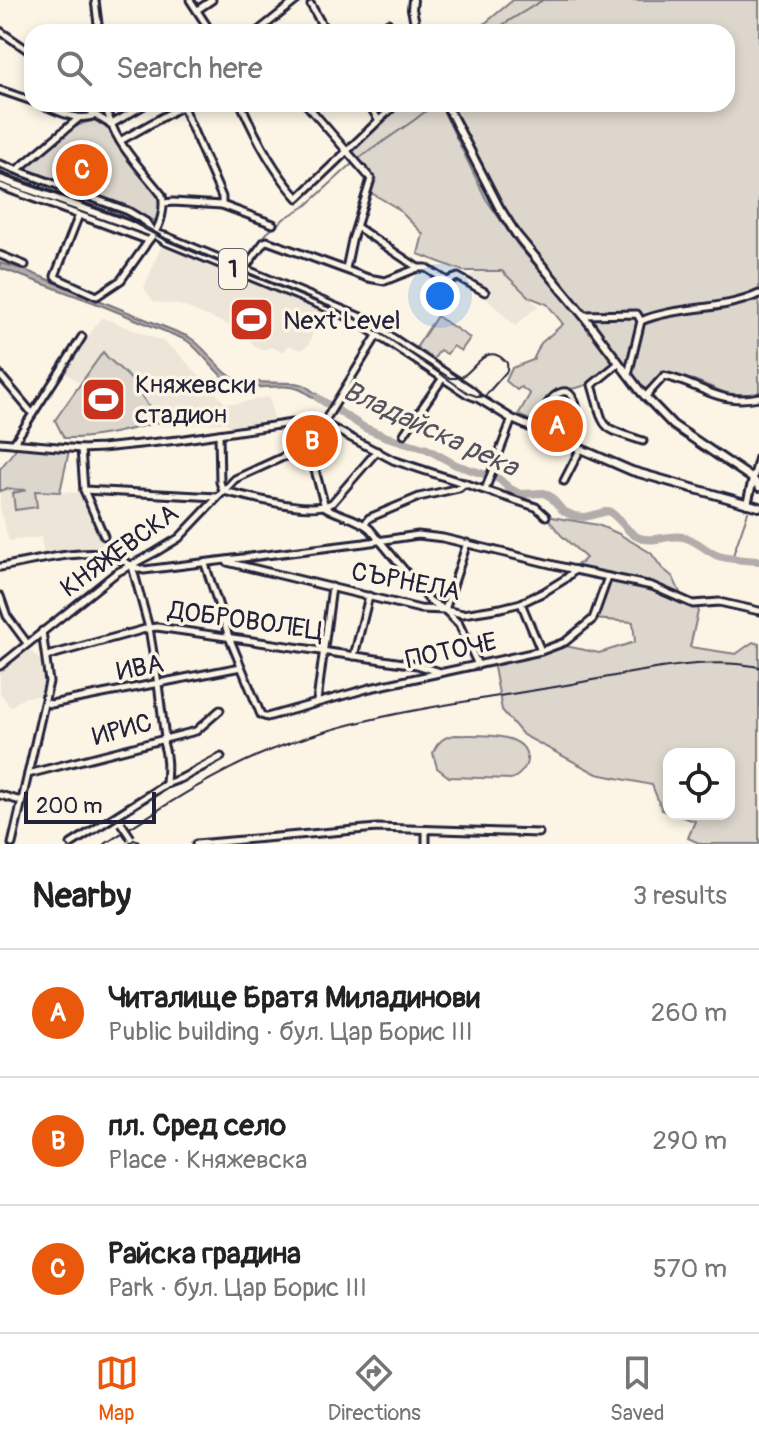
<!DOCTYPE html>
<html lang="en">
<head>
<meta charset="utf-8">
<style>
  body { margin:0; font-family:Pangolin,sans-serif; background:#f6f6f6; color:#222 }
  .controls { position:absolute; right:24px; bottom:24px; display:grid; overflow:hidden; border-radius:16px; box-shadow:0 4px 12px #0003 }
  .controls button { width:72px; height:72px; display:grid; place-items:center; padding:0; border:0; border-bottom:2px solid #e0e0e0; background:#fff; color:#222; font:40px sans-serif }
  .scale { position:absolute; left:24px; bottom:20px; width:132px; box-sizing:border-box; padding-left:8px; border:4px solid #22223b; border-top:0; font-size:22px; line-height:28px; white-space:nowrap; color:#22223b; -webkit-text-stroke:6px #fcf5e5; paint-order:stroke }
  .you { position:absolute; left:440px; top:296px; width:28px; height:28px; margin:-20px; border:6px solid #fff; border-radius:50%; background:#1a73e8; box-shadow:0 0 0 12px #1a73e833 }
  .badge { display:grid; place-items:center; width:52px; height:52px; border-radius:50%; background:#ea580c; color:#fff; font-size:26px; font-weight:700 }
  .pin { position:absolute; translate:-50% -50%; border:4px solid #fff; box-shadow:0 2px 8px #0006 }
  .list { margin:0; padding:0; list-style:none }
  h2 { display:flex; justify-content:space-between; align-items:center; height:104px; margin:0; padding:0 32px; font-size:34px }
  h2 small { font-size:26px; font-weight:400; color:#767676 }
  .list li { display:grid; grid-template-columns:52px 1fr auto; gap:24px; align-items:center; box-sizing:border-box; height:128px; padding:0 32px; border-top:2px solid #e0e0e0 }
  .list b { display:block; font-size:30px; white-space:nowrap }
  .list p { margin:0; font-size:26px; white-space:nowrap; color:#767676 }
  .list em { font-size:26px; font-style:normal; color:#767676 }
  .icon { flex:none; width:44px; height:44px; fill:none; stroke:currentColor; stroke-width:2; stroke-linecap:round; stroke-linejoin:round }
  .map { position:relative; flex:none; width:759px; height:844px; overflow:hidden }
  .search { position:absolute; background:#fff; box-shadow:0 4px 12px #0003; left:24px; right:24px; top:24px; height:88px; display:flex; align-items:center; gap:20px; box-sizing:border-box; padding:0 28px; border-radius:24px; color:#767676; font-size:30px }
  .sheet { height:488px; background:#fff }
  nav { display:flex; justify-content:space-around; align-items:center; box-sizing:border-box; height:112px; border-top:2px solid #e0e0e0; background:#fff; font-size:22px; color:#767676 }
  nav a { display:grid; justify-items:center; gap:4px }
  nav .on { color:#ea580c }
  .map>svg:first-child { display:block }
</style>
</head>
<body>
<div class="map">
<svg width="759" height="844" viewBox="0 0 759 844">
  <rect width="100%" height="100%" fill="#fcf5e5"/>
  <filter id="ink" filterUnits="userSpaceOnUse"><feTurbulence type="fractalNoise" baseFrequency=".0125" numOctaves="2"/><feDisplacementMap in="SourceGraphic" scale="16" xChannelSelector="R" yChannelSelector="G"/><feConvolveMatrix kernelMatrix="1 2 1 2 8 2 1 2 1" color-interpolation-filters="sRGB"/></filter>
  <g filter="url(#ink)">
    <g fill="#ece5d8">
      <path d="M162,244L321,309L309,344L302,350L288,345L284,352L271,347L261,350L231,326L181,305L154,302L144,288Z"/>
      <path d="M477,271H502L538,306L515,326L484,296L488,291L466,279Z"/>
      <path d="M103,318L162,341L176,351L224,402L234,404L269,397L274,419L231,427L226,423L161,426L129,377L103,352L80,383L65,372L100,319Z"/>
      <path d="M5,489L82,493L105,547L44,556L41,537L9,541L0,508V491Z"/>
      <path d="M31,651L43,664L46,680L44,695L25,697L10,707L0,692V672L27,652Z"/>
    </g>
    <g fill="#dcd6cc" stroke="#7f7c84" stroke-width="2">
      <path d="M513,0H759V395L728,394L694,380L664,375L647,394L596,327L521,238L503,211L448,104H727V32H477L483,25Z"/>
      <path d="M400,104H440L486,199L519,247L571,306L614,363C597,378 587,390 562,389L542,406L536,423L518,415L530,394L521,387L517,390L506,381L512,368L533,360L541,343L563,324L547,304L529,297L502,271H463L418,254L423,234L397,208L368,191L372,177L350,152Z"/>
      <path d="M95,120L112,132L136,168L162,198V207L158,222L27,171L26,166C47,148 68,125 95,120Z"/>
      <path d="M437,316L470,338L461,351L453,346L447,354L440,350L433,360L416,348Z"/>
      <path d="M103,352L108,358L129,377L159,422C127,430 97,439 64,438L55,420Z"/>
      <path d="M18,446L69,451L60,492L35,491L37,507L15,510L13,493L27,490L5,489L0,491V469Z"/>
      <path d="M546,516L598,525L617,533L651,553L662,568L673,577L686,606L699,607L690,647L736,654L753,642L759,644V844H701L688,838L695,821L673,814H729V754H669V813L662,810L652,785L597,774L523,735L502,710L493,662L556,644L599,653L635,642L633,622L593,619L608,577L567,568L581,563L586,558L561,535Z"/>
      <path d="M456,735C475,736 528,730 527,760C526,769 520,775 512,779L449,777L437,768L433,753C437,742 444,736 456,735Z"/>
    </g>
    <path fill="#b2adab" stroke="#78757e" stroke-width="2" d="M0,263L22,269L79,292L189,337C210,350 219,375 243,382L295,383L304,385L325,400L323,404C316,400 309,394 301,390C282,382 258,391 238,386C219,381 204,352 186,340L98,304L0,268Z"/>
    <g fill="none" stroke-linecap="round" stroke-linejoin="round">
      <g stroke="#78757e" stroke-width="2">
        <path d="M495,32L499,27L543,0"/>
        <path d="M358,159L413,121L435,104"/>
        <path d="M88,182L89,175"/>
        <path d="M85,194L86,187"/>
        <path d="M249,254L267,233L285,218L307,205L353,163"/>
        <path d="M753,499L757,488"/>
        <path d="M732,558L748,512"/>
      </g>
      <path stroke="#b2adab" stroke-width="8" d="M318,398L365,428L387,437L427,449L456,465L499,479L509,488L520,494L544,493L551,497L563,511L574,516L585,517L608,511C621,517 626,533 640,538C654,543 669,534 683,537C695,539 705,550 716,555C728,560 746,560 759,561"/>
      <defs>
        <g id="minor">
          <path d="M95,0L99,32"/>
          <path d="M190,0L211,32"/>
          <path d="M311,5L326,32"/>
          <path d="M197,10L212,0"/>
          <path d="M388,23L389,32"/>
          <path d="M0,31L32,53"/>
          <path d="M257,32L297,0"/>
          <path d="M0,90L32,101"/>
          <path d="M40,104C56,110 78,123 95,115"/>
          <path d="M83,104L95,115L110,124"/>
          <path d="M241,104C255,136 274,172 298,198L396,104"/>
          <path d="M306,104L371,179L352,240L346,269"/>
          <path d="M369,104L379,121"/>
          <path d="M182,105L222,197V205"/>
          <path d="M110,125L146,104"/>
          <path d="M120,141L184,105"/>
          <path d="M0,164L128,211L146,222L154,234"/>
          <path d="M17,170L79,118"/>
          <path d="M0,186L147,240"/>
          <path d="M164,203L173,202L222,205L273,224"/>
          <path d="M79,215L55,276L57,278L97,296L121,280L145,246C147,242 150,239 153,235C161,225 165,207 162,195C141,168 110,139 106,104"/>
          <path d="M357,227L418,268H426L447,281L458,277L485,292"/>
          <path d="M0,255L25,265"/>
          <path d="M244,269L264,242L267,241L368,278L385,281L418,268"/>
          <path d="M583,315L637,314L641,321L628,375"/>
          <path d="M641,321C675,306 723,311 759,294"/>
          <path d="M619,363L592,385C606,430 596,426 643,441"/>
          <path d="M0,375L32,413"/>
          <path d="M645,397L664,376C699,383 718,406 759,397"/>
          <path d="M534,429C539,418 549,395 562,392C576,389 577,415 576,424C574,431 571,437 568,443"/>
          <path d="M219,434L220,482L223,491C248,496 310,515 332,503L377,451"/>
          <path d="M404,434L445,375"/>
          <path d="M0,442L81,449L102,448L178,440L312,420L323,423L393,460L536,507L546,516"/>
          <path d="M14,443L82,337"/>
          <path d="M309,448L325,507C339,516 357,517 370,529L430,601L445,610L459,624L478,665"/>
          <path d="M81,449L84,490L104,536"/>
          <path d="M753,479L759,457"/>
          <path d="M564,481L581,448"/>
          <path d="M84,490L217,497"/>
          <path d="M485,490L512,419"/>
          <path d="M365,524L369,518L419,497L459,488L465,483"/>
          <path d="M227,562L420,609L445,610L463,614L501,608L521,603L544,592L565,579L575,570"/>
          <path d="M205,564L229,637L261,715L267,717L370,688L541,651L565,642L593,619L608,577"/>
          <path d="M132,566L149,628L158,684L165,738L163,742C168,757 167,769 166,784"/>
          <path d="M0,567C30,562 80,549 109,555C122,558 132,568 144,570L364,543L418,535L443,538L575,570L652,586L693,604L719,602L759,611"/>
          <path d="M0,596L7,616L27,643"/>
          <path d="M521,603L541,651"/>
          <path d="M445,610L467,543"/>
          <path d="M47,656L149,628L157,627L417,665L440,672"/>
          <path d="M354,656L369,596"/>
          <path d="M0,666L116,573L156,552L179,538L235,479L283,457L307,450L378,334"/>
          <path d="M317,701L332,587"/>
          <path d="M46,703L51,704L241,667"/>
          <path d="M28,774L196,731L220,710"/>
          <path d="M0,795L21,801"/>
          <path d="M426,830V844"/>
          <path d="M12,844L49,682L42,631"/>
          <path d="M71,844L166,784L182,778L221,757"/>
          <path d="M134,844H135"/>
          <path d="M196,844L377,828L539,833"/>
        </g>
        <g id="major">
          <path d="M413,0L412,9L417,32"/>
          <path d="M446,104L499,207L516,234L583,315L641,392L673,425L753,479L759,487"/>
          <path d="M0,179L155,234L167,237L362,318L469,389L475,394"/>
          <path d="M155,234L165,241L352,318L468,394L478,398L512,419L632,471L759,507"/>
          <path d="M747,504L753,479"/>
        </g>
      </defs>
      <use href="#minor" stroke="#22223b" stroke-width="11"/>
      <use href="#major" stroke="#22223b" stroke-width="12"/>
      <use href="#minor" stroke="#fcf5e5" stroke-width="5"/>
      <use href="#major" stroke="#fcf5e5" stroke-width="6"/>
      <path stroke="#22223b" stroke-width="2" d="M0,169L121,213L167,239L353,316L450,378C457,378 457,379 463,376C476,368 486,344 503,359C509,364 507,364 507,371L485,396L479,397L468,393L379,332L352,317L167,241L121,216L0,172"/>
      <path stroke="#22223b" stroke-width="2" d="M105,844C158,810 210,775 269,751C365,712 471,702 572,684C627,674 704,655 759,667"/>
      <defs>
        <path id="minor-bridge" d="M121,823L131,838"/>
      </defs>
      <use href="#minor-bridge" stroke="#22223b" stroke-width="11" stroke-linecap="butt"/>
      <use href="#minor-bridge" stroke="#fcf5e5" stroke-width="5"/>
    </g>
  </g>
  <defs>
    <symbol id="stadium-square" viewBox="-11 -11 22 22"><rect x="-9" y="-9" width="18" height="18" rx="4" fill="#c8321e" stroke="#fcf5e5"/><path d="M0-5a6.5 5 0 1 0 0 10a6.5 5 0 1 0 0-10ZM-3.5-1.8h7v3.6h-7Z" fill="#fff"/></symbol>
  </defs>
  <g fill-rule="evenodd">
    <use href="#stadium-square" x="226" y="294" width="51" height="51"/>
    <use href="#stadium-square" x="78" y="374" width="51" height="51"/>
  </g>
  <g text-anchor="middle" stroke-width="7" stroke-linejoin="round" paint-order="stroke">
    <rect fill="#fcf5e5" stroke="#63616e" stroke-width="2" x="219" y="249" width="28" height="40" rx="6"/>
    <g font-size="24" font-weight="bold" fill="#22223b">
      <text x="233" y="277">1</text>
    </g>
    <g font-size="26" fill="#22223b" stroke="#fcf5e5" text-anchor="start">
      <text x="283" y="329">Next Level</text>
      <text x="135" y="393">Княжевски<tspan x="135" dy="30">стадион</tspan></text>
    </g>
    <g font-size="26" fill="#22223b" stroke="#fcf5e5">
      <text transform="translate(119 550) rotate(-36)" y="9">КНЯЖЕВСКА</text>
      <text transform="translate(406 581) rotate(11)" y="9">СЪРНЕЛА</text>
      <text transform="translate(246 620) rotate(8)" y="9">ДОБРОВОЛЕЦ</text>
      <text transform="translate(451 650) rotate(-12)" y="9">ПОТОЧЕ</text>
      <text transform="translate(140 667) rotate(-11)" y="9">ИВА</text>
      <text transform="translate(122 729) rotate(-15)" y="9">ИРИС</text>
    </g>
    <g font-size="28" font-style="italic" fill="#545362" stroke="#fcf5e5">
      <text transform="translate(431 428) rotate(25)" y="10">Владайска река</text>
    </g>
  </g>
</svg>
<div class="controls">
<button><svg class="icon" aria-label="locate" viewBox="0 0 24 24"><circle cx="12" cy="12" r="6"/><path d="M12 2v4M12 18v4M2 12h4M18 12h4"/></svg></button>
</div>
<div class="scale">200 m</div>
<div class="you"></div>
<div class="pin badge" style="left:557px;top:426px">A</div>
<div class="pin badge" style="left:312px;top:441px">B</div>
<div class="pin badge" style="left:82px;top:170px">C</div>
<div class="search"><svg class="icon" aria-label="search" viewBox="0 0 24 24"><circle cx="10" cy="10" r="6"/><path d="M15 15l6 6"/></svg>Search here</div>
</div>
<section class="sheet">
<h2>Nearby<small>3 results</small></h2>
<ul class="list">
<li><span class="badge">A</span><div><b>Читалище Братя Миладинови</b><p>Public building · бул. Цар Борис III</p></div><em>260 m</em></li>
<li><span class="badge">B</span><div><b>пл. Сред село</b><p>Place · Княжевска</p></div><em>290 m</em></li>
<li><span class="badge">C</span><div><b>Райска градина</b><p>Park · бул. Цар Борис III</p></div><em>570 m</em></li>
</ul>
</section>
<nav>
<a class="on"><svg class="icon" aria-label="map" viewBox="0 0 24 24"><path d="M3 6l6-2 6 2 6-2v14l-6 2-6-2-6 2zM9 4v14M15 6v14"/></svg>Map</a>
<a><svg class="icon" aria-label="directions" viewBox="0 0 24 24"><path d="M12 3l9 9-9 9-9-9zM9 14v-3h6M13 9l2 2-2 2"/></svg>Directions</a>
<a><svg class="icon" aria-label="saved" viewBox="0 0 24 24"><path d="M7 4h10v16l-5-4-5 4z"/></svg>Saved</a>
</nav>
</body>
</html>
